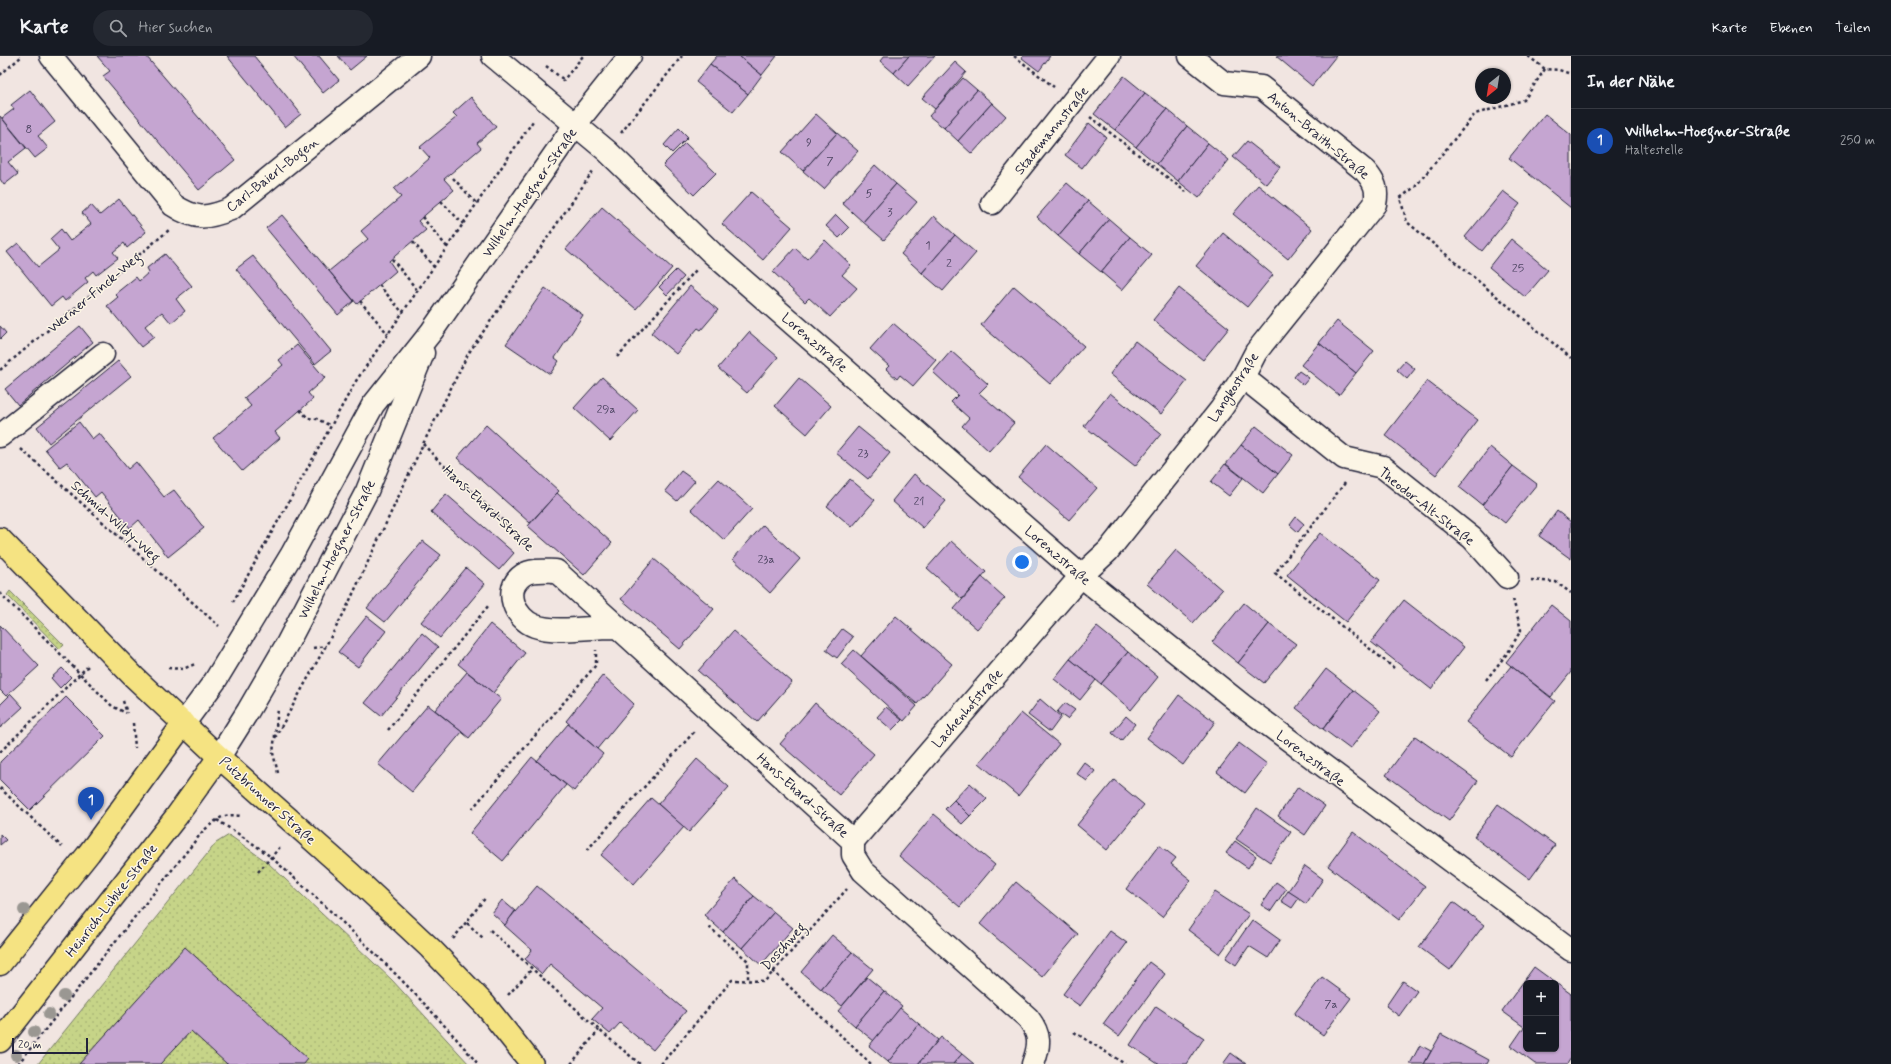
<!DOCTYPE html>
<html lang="de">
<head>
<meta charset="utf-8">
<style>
  body { margin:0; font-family:Mynerve,sans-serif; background:#242831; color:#f1f3f6 }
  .controls { position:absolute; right:12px; bottom:12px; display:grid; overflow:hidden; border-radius:6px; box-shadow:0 1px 3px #0004 }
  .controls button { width:36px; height:36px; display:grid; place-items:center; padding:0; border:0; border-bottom:1px solid #363941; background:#171b24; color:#f1f3f6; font:20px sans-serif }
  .compass { position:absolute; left:1475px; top:12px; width:36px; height:36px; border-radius:50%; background:#171b24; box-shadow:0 1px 3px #0004; rotate:210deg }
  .scale { position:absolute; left:12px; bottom:10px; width:76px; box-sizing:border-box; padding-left:4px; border:2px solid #22223b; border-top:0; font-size:11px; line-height:14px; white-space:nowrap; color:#22223b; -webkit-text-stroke:3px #fcf5e5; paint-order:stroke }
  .you { position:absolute; left:1022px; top:506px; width:14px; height:14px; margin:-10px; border:3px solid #fff; border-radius:50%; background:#1a73e8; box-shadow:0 0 0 6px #1a73e833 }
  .badge { display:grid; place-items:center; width:26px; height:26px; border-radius:50%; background:#b45309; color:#fff; font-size:13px; font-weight:700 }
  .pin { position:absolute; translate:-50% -33px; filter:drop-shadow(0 1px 2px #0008) }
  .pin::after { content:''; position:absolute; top:21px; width:14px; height:12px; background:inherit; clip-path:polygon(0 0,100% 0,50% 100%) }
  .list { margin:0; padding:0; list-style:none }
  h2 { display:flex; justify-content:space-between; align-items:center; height:52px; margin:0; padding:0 16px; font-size:17px }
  h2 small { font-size:13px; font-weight:400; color:#9ea1a6 }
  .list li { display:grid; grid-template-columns:26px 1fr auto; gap:12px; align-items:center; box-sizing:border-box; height:64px; padding:0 16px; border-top:1px solid #363941 }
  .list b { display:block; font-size:15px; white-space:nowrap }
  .list p { margin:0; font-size:13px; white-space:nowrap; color:#9ea1a6 }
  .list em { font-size:13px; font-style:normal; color:#9ea1a6 }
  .icon { flex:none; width:22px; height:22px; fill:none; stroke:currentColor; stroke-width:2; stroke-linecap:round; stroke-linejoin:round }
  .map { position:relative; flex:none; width:1571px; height:1008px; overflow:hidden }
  header { display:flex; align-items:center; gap:24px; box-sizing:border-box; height:56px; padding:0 20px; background:#171b24; border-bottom:1px solid #363941 }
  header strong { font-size:19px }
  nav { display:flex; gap:22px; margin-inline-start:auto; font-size:14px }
  .search { width:280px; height:36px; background:#242831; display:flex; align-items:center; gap:10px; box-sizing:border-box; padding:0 14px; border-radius:22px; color:#9ea1a6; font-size:15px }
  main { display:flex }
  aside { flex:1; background:#171b24 }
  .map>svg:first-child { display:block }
</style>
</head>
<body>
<header>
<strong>Karte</strong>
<div class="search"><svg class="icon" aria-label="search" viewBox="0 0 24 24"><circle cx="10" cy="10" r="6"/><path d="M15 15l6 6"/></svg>Hier suchen</div>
<nav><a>Karte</a><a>Ebenen</a><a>Teilen</a></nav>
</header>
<main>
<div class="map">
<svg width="1571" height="1008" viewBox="0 0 1571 1008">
  <defs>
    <pattern id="grass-dots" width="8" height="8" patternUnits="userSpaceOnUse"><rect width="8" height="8" fill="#c6d488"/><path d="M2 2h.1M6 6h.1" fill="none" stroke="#aab676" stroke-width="1.8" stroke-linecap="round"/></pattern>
  </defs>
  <rect width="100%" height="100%" fill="#f1e5e1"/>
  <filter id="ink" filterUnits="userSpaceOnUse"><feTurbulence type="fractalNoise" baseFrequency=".025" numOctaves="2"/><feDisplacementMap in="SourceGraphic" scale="8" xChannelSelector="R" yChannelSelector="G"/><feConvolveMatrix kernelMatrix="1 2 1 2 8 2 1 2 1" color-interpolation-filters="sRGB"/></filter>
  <g filter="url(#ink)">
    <g fill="url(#grass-dots)" stroke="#747b62">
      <path d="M10,535L64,589L60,593L7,539Z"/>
      <path d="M229,779L267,806L392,924L469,1008H38L216,787Z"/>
    </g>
    <g fill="#c5a5d1" stroke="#22223b" fill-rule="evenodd">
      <path d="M97,0H146L235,104L199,134L103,20L110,15Z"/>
      <path d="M227,0H254L301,58L285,71Z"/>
      <path d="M293,0H319L339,24L323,37Z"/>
      <path d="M338,0H367L350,14Z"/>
      <path d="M717,0H739L762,19L748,38L710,8Z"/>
      <path d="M739,0H777L762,19Z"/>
      <path d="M884,0H909L894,17L880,5Z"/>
      <path d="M909,0H935L908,30L894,17Z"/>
      <path d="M1023,0H1050L1039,15L1022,2Z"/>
      <path d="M1276,0H1336L1312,30Z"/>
      <path d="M955,6L966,16L935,53L922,42Z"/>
      <path d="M710,8L748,38L733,56L696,26Z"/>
      <path d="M1124,20L1145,37L1115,74L1094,58Z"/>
      <path d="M963,22L977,34L944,72L929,60Z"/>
      <path d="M30,34L55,66L38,80L48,92L35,102L2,62L14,53L11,49Z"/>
      <path d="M977,34L992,47L958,85L944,72Z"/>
      <path d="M1145,37L1167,53L1136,91L1115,74Z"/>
      <path d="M471,41L496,71L477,87L481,92L444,123L454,134L418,165L426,174L389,205L396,215L357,248L329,215L368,183L361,175L401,141L394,133L430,102L420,91L457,61L453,57Z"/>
      <path d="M992,47L1006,60L972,98L958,85Z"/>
      <path d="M1167,53L1187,70L1157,108L1136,91Z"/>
      <path d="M816,58L837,77L803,115L782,96Z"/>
      <path d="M1545,58L1571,79V152L1509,102Z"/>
      <path d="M0,60L26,92L8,106L18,118L4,129L0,123Z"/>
      <path d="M1089,67L1106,81L1082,112L1065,99Z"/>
      <path d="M1187,70L1208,87L1178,125L1157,108Z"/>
      <path d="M679,72L688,81L672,97L664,89Z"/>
      <path d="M837,77L858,95L824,133L803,115Z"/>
      <path d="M1247,85L1280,111L1266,128L1233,101Z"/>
      <path d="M685,87L716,117L694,139L663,109Z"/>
      <path d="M1208,87L1229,104L1199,142L1178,125Z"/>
      <path d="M875,109L896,128L863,166L842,147Z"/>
      <path d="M1067,127L1088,145L1058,180L1037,161Z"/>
      <path d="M896,128L917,146L884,184L863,166Z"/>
      <path d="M1258,129L1312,173L1288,203L1233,158Z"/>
      <path d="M1503,135L1520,148L1482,195L1465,181Z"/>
      <path d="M751,136L792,171L763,204L722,168Z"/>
      <path d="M119,143L146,176L127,192L124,187L113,196L118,202L96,219L93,215L85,222L88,226L65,245L62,241L51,250L7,196L18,187L38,211L59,194L50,183L61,173L70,185L91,168L82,157L91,149L100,159Z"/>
      <path d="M1088,145L1109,163L1079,198L1058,180Z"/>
      <path d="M602,151L672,212L636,253L566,193Z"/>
      <path d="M282,159L354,245L338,259L266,172Z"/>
      <path d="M836,159L849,172L839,182L826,170Z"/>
      <path d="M934,160L955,179L922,217L901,198Z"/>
      <path d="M1109,163L1130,181L1101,216L1079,198Z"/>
      <path d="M1223,177L1273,219L1247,251L1196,210Z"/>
      <path d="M955,179L976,197L943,235L922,217Z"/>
      <path d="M1130,181L1152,199L1122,234L1101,216Z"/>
      <path d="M1511,183L1548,214L1525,241L1489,211Z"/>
      <path d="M825,184L851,209L842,219L857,232L830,261L809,242L805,246L773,216L795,192L807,203Z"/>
      <path d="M165,198L192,230L176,243L185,255L171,267L162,256L145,270L154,281L141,291L107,250L118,241L115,238L136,221L139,225L149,216L147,212Z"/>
      <path d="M253,200L331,295L315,308L236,213Z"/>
      <path d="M676,214L684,221L667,239L659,231Z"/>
      <path d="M690,230L718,254L701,274L698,272L676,298L651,277Z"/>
      <path d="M1014,230L1084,290L1050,328L981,269Z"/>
      <path d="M545,232L583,259L555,302L559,305L550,318L506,288Z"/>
      <path d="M1179,232L1229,272L1203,304L1153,264Z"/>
      <path d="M1337,265L1374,295L1356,317L1319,287Z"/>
      <path d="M893,267L936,304L913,330L900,319L897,323L886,313L889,310L870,293Z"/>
      <path d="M0,270L6,277L0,283Z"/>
      <path d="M80,270L93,286L18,349L5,333Z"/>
      <path d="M749,276L778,301L747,337L718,312Z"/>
      <path d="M1135,285L1187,325L1161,358L1110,318Z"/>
      <path d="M1319,287L1356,317L1339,339L1301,309Z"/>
      <path d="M297,289L325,322L308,337L313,343L275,376L280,382L242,415L213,382L251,350L244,342L283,309L279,304Z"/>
      <path d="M951,295L988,328L979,337L1014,367L989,395L962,370L969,362L951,346L958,339L933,316Z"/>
      <path d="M118,305L131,320L49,387L37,371Z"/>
      <path d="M1405,305L1415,313L1407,323L1397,314Z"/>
      <path d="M1299,315L1309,322L1303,329L1294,321Z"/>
      <path d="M602,321L638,354L610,385L574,352Z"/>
      <path d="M799,322L831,350L807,378L775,350Z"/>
      <path d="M1427,325L1478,364L1436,419L1385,379Z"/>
      <path d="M1110,337L1161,378L1135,410L1084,370Z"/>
      <path d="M79,366L92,383L99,377L128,413L136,406L164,441L174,434L204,472L168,501L139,464L130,472L101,436L95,441L67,406L60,411L45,393Z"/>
      <path d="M486,369L559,435L530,467L457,402Z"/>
      <path d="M1256,370L1293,399L1278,418L1241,389Z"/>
      <path d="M858,371L890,397L868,423L836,397Z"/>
      <path d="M1046,388L1097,432L1069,464L1018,421Z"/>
      <path d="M1241,389L1278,418L1263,437L1226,408Z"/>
      <path d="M1490,391L1513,410L1482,449L1459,431Z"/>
      <path d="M1225,408L1243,422L1229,440L1211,426Z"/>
      <path d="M1513,410L1537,428L1505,467L1482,449Z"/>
      <path d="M681,415L695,425L677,445L665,435Z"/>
      <path d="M914,418L946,445L923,472L892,445Z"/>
      <path d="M719,423L752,453L724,484L691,453Z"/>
      <path d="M850,423L875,444L852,471L827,450Z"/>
      <path d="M557,437L612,487L584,519L528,470Z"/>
      <path d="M446,438L514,497L499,514L431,456Z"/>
      <path d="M1557,455L1571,466V503L1539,480Z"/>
      <path d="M1296,461L1304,468L1298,476L1290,469Z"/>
      <path d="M763,469L800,503L770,537L733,503Z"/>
      <path d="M1320,477L1380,524L1346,566L1287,519Z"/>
      <path d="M423,485L441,499L385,566L367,552Z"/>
      <path d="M951,485L986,516L962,543L927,512Z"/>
      <path d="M1176,494L1222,534L1193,567L1147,528Z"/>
      <path d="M654,503L714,553L680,593L621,543Z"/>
      <path d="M466,512L485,528L440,582L421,566Z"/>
      <path d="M982,521L1005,542L977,573L954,553Z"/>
      <path d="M1404,544L1464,591L1431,633L1371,586Z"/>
      <path d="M1244,547L1269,568L1238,607L1212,586Z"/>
      <path d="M1551,549L1571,565V616L1551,641L1506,606Z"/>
      <path d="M367,560L386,575L358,611L338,596Z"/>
      <path d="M896,560L952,608L917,648L861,600Z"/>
      <path d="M490,568L525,597L493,637L458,608Z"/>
      <path d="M1269,568L1296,588L1264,627L1238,607Z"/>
      <path d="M0,569L39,610L6,640L0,634Z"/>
      <path d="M1097,571L1128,596L1101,628L1070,603Z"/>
      <path d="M842,573L853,581L837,602L826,594Z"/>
      <path d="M733,575L792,626L757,666L698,615Z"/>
      <path d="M422,577L438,591L381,660L365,647Z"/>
      <path d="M854,594L917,650L904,665L841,608Z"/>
      <path d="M1128,596L1158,621L1131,654L1101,628Z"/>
      <path d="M1070,603L1096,624L1080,644L1054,623Z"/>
      <path d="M1511,610L1555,645L1511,701L1466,666Z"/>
      <path d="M62,612L71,621L60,632L51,622Z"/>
      <path d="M1326,613L1353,634L1323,673L1296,652Z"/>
      <path d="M467,616L501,643L469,682L435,654Z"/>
      <path d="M603,619L634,648L597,693L566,665Z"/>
      <path d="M1353,634L1380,655L1350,693L1323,673Z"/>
      <path d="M11,638L23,651L0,672V649Z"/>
      <path d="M1179,639L1215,666L1183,709L1147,682Z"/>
      <path d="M66,641L105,680L30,754L0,724V706Z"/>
      <path d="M1040,643L1061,661L1050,676L1028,659Z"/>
      <path d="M815,647L874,698L839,739L780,688Z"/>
      <path d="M1065,647L1075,654L1067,663L1057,656Z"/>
      <path d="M428,649L462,676L412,736L378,708Z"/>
      <path d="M886,651L902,664L892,674L877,661Z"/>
      <path d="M1021,657L1059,688L1018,740L979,707Z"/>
      <path d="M1126,660L1135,668L1121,685L1112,677Z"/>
      <path d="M568,668L603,698L574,735L537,705Z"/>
      <path d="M1415,680L1478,725L1449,765L1386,719Z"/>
      <path d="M1239,687L1267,708L1245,737L1217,716Z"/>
      <path d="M532,701L566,729L503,805L470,777Z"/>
      <path d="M697,703L729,731L689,776L658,748Z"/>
      <path d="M1084,706L1095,715L1087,725L1076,717Z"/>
      <path d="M1114,724L1144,749L1107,794L1077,769Z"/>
      <path d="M970,727L987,743L970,760L954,744Z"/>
      <path d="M1298,731L1325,750L1305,779L1278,760Z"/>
      <path d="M651,742L684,771L634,828L601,799Z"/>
      <path d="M954,744L970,760L962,768L945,753Z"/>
      <path d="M1498,748L1555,789L1530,823L1474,781Z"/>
      <path d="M1257,752L1291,776L1270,806L1236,783Z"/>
      <path d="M934,758L995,809L960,851L899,800Z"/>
      <path d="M1353,776L1425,830L1399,864L1328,810Z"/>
      <path d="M0,778L6,784L0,789Z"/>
      <path d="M1235,785L1256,800L1248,812L1226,797Z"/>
      <path d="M1159,789L1176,802L1171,808L1191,824L1162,861L1126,833Z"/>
      <path d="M1305,810L1323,823L1306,848L1288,835Z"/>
      <path d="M735,823L754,840L723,876L704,859Z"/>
      <path d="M1016,826L1078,878L1042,921L980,868Z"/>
      <path d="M1276,826L1286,833L1271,855L1261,849Z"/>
      <path d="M537,830L686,955L653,994L620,967L610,978L592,963L602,952L550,908L542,918L525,903L532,894L504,869Z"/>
      <path d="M1288,835L1299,842L1292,852L1281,845Z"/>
      <path d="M1215,836L1249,858L1220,898L1188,874Z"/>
      <path d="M754,840L774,856L742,892L723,876Z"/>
      <path d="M502,844L515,855L505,869L492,857Z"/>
      <path d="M1453,846L1484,869L1450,914L1419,891Z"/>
      <path d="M774,856L793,872L761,909L742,892Z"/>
      <path d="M1252,864L1280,884L1268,902L1249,890L1236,909L1226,902Z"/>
      <path d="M1110,875L1127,887L1080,950L1063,938Z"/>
      <path d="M832,879L852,896L821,933L801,916Z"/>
      <path d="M185,891L308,1003L304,1008H227L191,975L160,1008H79Z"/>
      <path d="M852,896L873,913L842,950L821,933Z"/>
      <path d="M1149,906L1165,918L1119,980L1103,968Z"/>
      <path d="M1534,911L1571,938V1002L1567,1008H1535L1511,990L1524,971L1502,955ZM1526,927H1556V993H1526Z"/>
      <path d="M867,921L884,935L855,970L838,955Z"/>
      <path d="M1322,921L1351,942L1323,979L1294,958Z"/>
      <path d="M1403,925L1417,935L1399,960L1386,950Z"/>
      <path d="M884,935L902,950L874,985L855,970Z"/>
      <path d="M1156,950L1204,982L1187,1008H1158L1130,989Z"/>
      <path d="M900,952L919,968L888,1006L869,990Z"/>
      <path d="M919,968L938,984L918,1008H890L888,1006Z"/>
      <path d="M1441,978L1489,1004L1487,1008H1424Z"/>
      <path d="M941,981L962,998L953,1008H918Z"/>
      <path d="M1420,989L1431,995L1424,1008H1410Z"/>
      <path d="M1231,997L1246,1008H1223Z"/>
      <path d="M962,998L974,1008H953Z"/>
    </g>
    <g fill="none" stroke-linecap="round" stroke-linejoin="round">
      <defs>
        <g id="minor">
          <path d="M51,0L173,149C196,164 206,163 231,153L419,0"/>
          <path d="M493,0L607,95L712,197L1081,520L1242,649L1571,894"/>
          <path d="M992,147L1109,0"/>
          <path d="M1243,321L1344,402L1383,411L1472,482L1507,521"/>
          <path d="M0,380L103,298"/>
          <path d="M617,571C592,570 558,578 535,570C515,563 502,533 523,519C532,513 546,515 556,515L853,785V799L863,815L1028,962C1041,979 1040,989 1033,1008"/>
          <path d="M184,667L215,625L292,498L373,349L432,275L575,69L630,0"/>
          <path d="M219,701L248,655L287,588L367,435L423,297"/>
          <path d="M853,785L1081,520L1108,495L1221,353L1243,321L1256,296L1375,148C1378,134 1375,126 1365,115L1261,31L1224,27L1190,0"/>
        </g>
        <g id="major">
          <path d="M0,483L134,621L219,701L351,818L430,892L485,949L532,1008"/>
          <path d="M0,908L89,797L184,667"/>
          <path d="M0,985L176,761L219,701"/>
        </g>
      </defs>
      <use href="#minor" stroke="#22223b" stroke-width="25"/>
      <use href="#major" stroke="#22223b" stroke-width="25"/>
      <g stroke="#22223b" stroke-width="2.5" stroke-dasharray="3 3" stroke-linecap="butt">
        <path d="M1014,0L1054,31"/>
        <path d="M1528,0L1545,13L1559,14L1571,18"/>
        <path d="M546,10L564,24"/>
        <path d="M1545,13L1524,44L1475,58L1415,131L1400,142L1407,166L1571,302"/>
        <path d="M0,19L22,0"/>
        <path d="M562,26L583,0"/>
        <path d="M1090,61L1186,136"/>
        <path d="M621,77L682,0"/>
        <path d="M453,122L477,148"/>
        <path d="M441,145L463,168"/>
        <path d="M422,161L447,191"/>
        <path d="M413,186L434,211"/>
        <path d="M392,203L418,235"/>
        <path d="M379,229L403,257"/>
        <path d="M360,245L388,278"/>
        <path d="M617,301L696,214"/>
        <path d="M0,314L169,174"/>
        <path d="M300,354L308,362L317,363L331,370"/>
        <path d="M423,388L437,403L531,491"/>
        <path d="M21,393L219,570"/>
        <path d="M1345,427L1275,517L1394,612"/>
        <path d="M1531,524L1556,526L1571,537"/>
        <path d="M0,537L112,650L126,657"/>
        <path d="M233,546L356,325L533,65"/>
        <path d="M313,592L326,590"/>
        <path d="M168,612L183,613L195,608"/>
        <path d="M1486,624L1509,595L1521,574L1513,543"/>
        <path d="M123,645L127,657"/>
        <path d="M133,667L135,692"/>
        <path d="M388,674L489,549"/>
        <path d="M275,682L345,555L423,388L468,298L593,115"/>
        <path d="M0,696L88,610"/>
        <path d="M278,717L273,697L278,653"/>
        <path d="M0,732L62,791"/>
        <path d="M472,753L596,609V594"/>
        <path d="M217,764C235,776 255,788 272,802C344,866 416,934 478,1008"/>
        <path d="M587,794L695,675"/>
        <path d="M258,816L281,790"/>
        <path d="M467,867L483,882"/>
        <path d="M709,871L748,905V924"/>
        <path d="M490,874L599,974L640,1008"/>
        <path d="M453,883L486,841"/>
        <path d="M773,915L871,1008"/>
        <path d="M508,939L532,913"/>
        <path d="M1074,976L1125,1008"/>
        <path d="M18,1008L203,775C218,763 222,757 241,760"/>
        <path d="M571,1008L599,974"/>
        <path d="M661,1008L732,924L765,925L847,833"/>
      </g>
      <use href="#minor" stroke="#fcf5e5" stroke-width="22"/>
      <use href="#major" stroke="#f5e382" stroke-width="22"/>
    </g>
    <g fill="#9a9792">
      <circle cx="24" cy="854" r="6"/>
      <circle cx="64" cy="940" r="6"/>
      <circle cx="49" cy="958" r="6"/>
      <circle cx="34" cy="976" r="6"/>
      <circle cx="16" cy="999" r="6"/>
    </g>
  </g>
  <g text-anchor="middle" stroke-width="3" stroke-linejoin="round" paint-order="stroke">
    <g font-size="12" fill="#4b4360">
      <text x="29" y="77">8</text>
      <text x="809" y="90">9</text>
      <text x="830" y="109">7</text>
      <text x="869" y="141">5</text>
      <text x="890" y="160">3</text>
      <text x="928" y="193">1</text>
      <text x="949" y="211">2</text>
      <text x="1518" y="216">25</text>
      <text x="606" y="357">29a</text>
      <text x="863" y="401">23</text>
      <text x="919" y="449">21</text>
      <text x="766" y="507">23a</text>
      <text x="1331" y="952">7a</text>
    </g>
    <g font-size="14" fill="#22223b" stroke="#fcf5e5">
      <text transform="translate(1051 74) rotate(-51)" y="5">Stademannstraße</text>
      <text transform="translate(1319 79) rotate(40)" y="5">Anton-Braith-Straße</text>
      <text transform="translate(272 118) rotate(-38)" y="5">Carl-Baierl-Bogen</text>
      <text transform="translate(529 136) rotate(-55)" y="5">Wilhelm-Hoegner-Straße</text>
      <text transform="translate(94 236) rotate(-40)" y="5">Werner-Finck-Weg</text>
      <text transform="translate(815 286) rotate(41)" y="5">Lorenzstraße</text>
      <text transform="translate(1233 331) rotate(-57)" y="5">Langkostraße</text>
      <text transform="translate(1427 450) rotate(38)" y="5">Theodor-Alt-Straße</text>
      <text transform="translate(489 452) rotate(43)" y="5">Hans-Ehard-Straße</text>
      <text transform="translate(116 465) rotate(42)" y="5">Schmid-Wildy-Weg</text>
      <text transform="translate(336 493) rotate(-63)" y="5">Wilhelm-Hoegner-Straße</text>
      <text transform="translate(1058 499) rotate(41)" y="5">Lorenzstraße</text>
      <text transform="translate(967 652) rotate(-49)" y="5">Lachenhofstraße</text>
      <text transform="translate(1311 702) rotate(37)" y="5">Lorenzstraße</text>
      <text transform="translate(803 739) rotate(42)" y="5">Hans-Ehard-Straße</text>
      <text transform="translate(268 744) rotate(42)" y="5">Putzbrunner Straße</text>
      <text transform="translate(111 844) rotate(-52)" y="5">Heinrich-Lübke-Straße</text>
      <text transform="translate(783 890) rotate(-48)" y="5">Doschweg</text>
    </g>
  </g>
</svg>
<div class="controls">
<button>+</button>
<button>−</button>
</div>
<svg class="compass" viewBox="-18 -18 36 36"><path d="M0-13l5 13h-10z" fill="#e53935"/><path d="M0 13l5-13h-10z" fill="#9ea1a6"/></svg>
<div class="scale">20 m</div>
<div class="you"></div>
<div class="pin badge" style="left:91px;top:764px;background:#1a4fb4">1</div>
</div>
<aside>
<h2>In der Nähe<small></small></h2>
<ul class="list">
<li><span class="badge" style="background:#1a4fb4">1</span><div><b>Wilhelm-Hoegner-Straße</b><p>Haltestelle</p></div><em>250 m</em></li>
</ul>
</aside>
</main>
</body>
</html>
